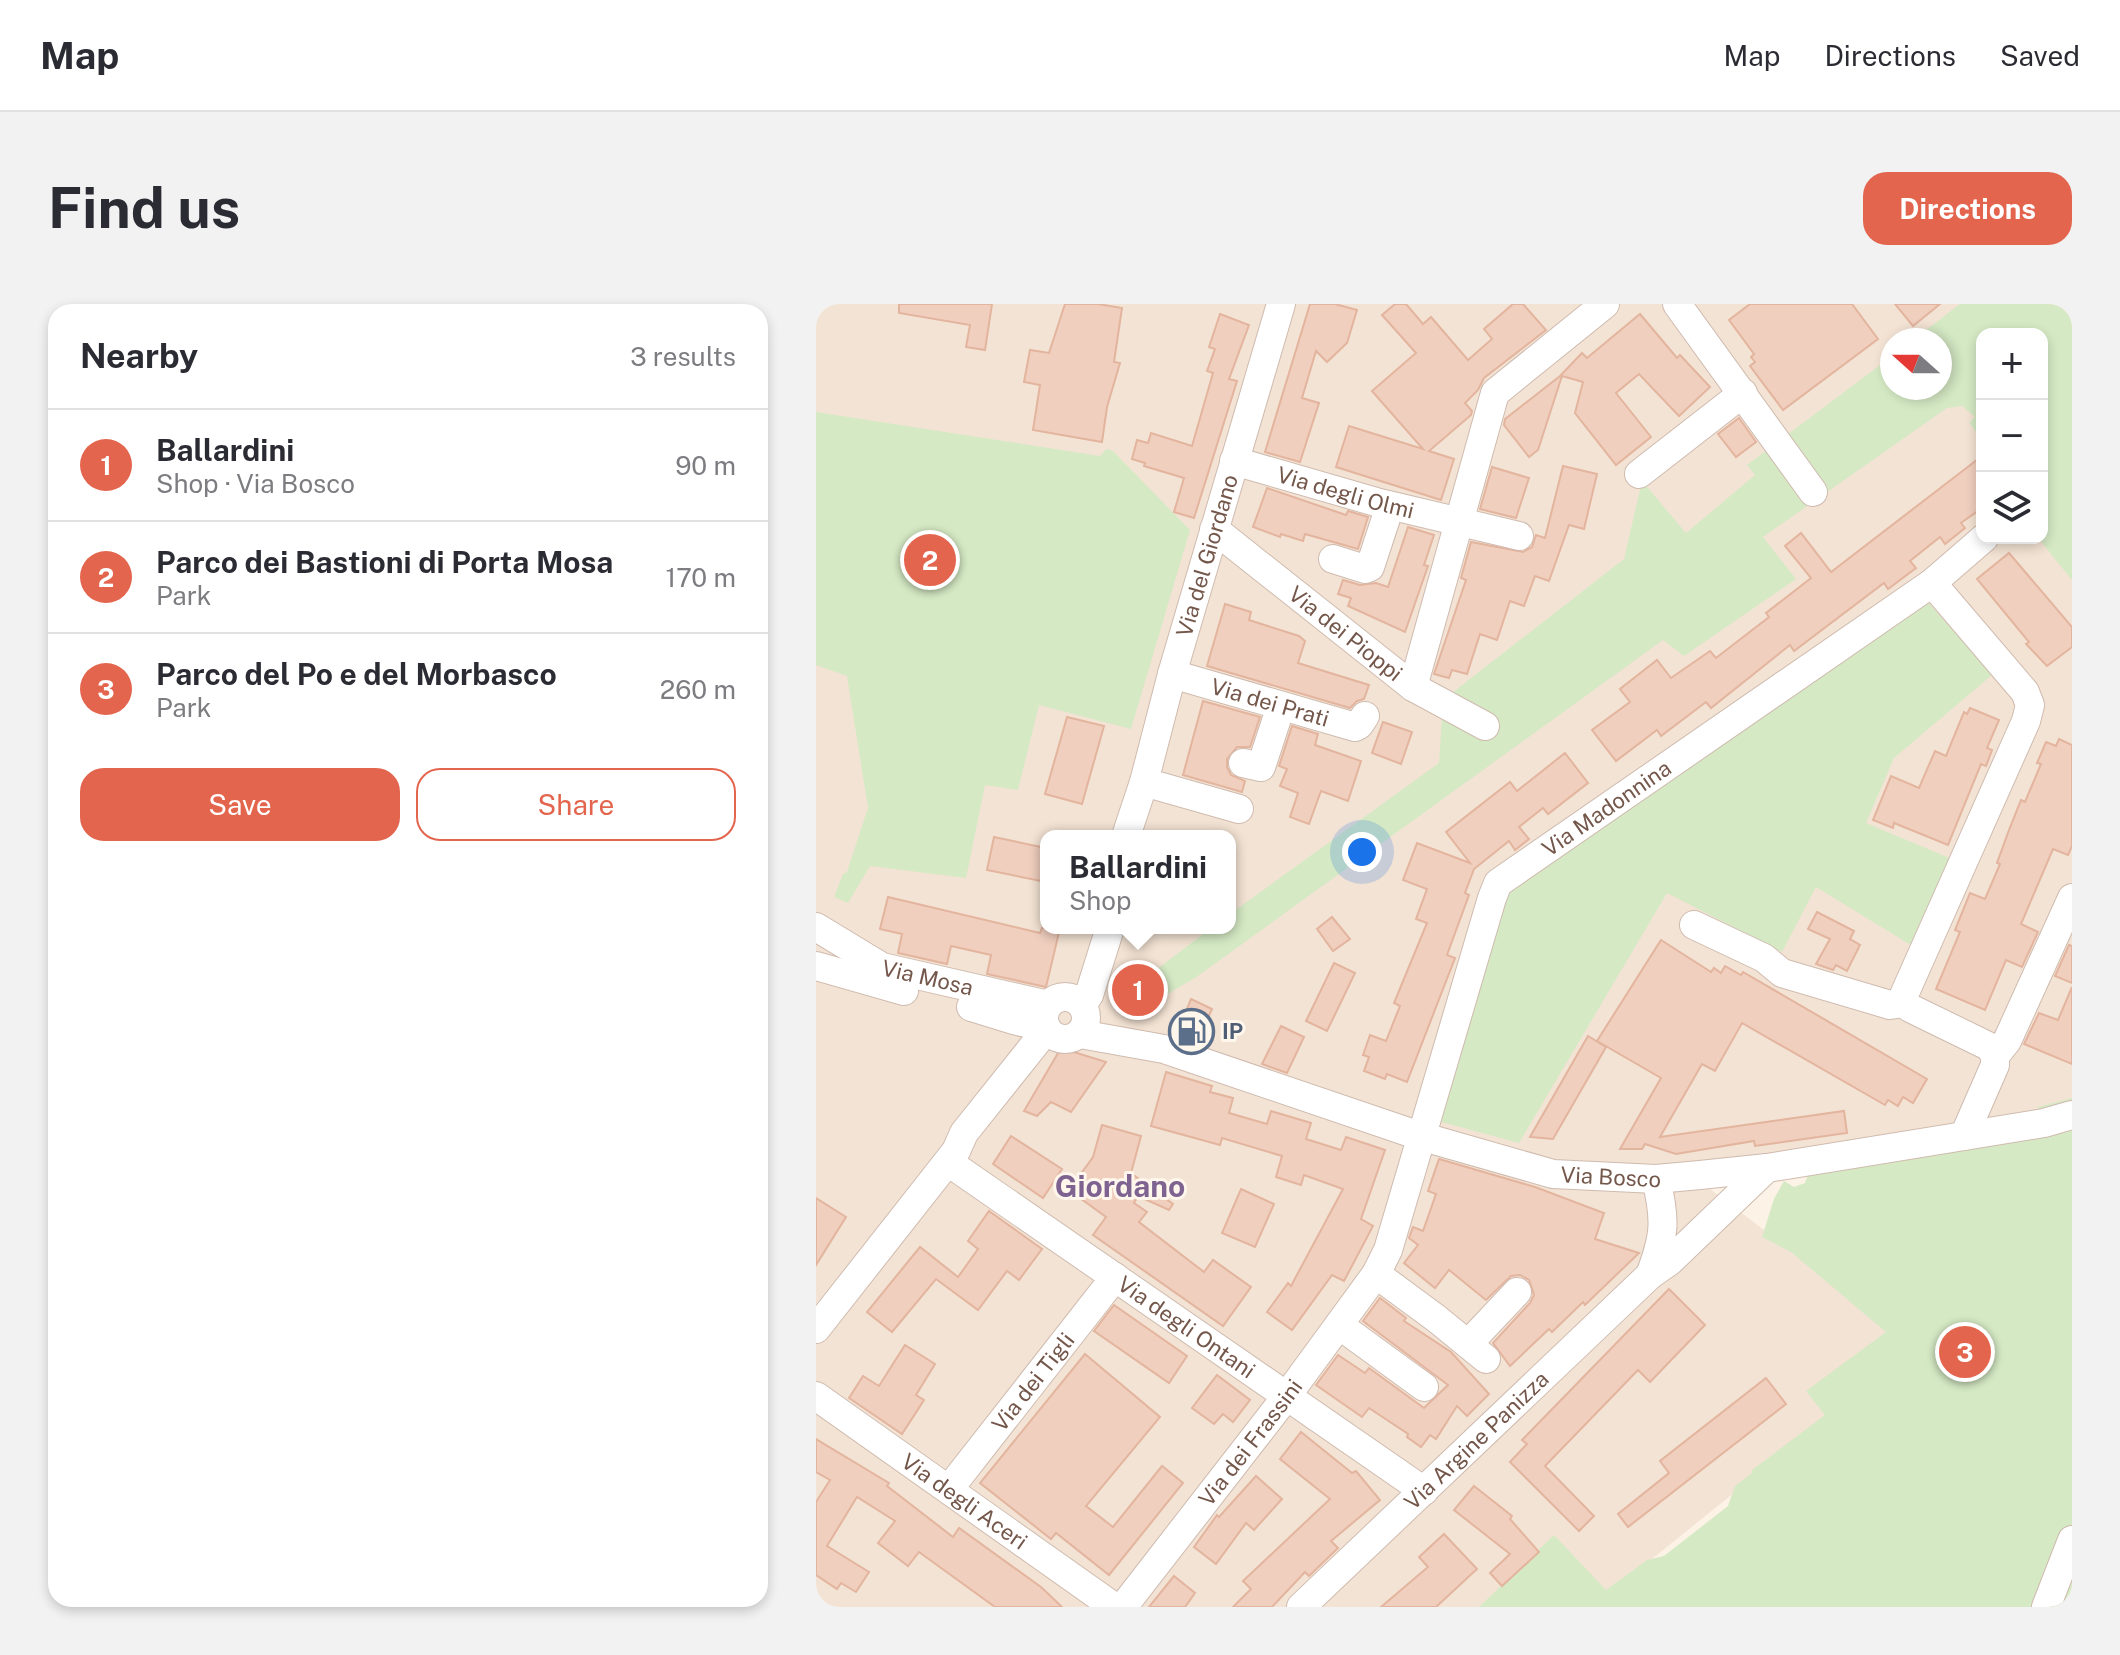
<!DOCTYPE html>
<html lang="en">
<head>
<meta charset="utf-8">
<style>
  body { margin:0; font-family:"Public Sans",sans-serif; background:#f2f2f3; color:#2b2b33 }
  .controls { position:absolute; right:24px; top:24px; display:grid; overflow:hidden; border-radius:16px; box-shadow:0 4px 12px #0003 }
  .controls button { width:72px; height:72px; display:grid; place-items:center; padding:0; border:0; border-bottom:2px solid #e1e1e2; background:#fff; color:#2b2b33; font:40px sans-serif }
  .compass { position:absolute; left:1064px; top:24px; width:72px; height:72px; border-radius:50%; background:#fff; box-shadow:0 4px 12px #0003; rotate:291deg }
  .you { position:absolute; left:546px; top:548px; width:28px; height:28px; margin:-20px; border:6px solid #fff; border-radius:50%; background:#1a73e8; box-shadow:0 0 0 12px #1a73e833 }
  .badge { display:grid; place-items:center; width:52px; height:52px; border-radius:50%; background:#e3654e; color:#fff; font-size:26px; font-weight:700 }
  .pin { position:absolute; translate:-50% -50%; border:4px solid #fff; box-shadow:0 2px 8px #0006 }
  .popup { position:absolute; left:224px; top:526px; width:196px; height:104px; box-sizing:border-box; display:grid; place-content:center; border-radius:16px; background:#fff; filter:drop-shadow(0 2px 6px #0005); font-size:26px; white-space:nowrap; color:#7c7c81 }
  .popup b { font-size:30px; color:#2b2b33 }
  .popup::after { content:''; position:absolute; left:50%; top:100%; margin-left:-16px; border:16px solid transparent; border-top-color:#fff }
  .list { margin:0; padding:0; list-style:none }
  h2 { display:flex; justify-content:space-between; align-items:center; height:104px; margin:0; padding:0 32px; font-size:34px }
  h2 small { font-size:26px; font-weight:400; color:#7c7c81 }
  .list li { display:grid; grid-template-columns:52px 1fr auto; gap:24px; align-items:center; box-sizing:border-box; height:112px; padding:0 32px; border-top:2px solid #e1e1e2 }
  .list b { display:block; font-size:30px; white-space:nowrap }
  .list p { margin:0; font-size:26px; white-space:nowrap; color:#7c7c81 }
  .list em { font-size:26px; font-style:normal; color:#7c7c81 }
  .actions { display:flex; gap:16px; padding:24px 32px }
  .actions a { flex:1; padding:18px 0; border:2px solid #e3654e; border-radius:24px; text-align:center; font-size:28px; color:#e3654e }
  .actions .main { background:#e3654e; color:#fff }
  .icon { flex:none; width:44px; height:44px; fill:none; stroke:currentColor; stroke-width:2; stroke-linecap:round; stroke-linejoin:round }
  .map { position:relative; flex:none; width:1256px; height:1303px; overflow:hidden; border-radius:24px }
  header { display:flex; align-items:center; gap:48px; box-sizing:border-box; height:112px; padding:0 40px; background:#fff; border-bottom:2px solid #e1e1e2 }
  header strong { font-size:38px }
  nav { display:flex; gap:44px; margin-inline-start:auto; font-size:28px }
  .intro { display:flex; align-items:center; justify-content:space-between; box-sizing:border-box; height:192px; padding:0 48px }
  h1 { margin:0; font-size:56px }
  .button { padding:20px 36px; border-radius:24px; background:#e3654e; color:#fff; font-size:28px; font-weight:700 }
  main { display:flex; gap:48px; padding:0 48px }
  aside { flex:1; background:#fff; border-radius:24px; box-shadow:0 4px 12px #0003 }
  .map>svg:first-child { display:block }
</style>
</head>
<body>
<header>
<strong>Map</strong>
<nav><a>Map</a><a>Directions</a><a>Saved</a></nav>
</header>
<div class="intro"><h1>Find us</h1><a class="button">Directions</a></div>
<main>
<aside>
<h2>Nearby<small>3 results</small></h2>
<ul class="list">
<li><span class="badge">1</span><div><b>Ballardini</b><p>Shop · Via Bosco</p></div><em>90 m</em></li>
<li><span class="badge">2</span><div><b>Parco dei Bastioni di Porta Mosa</b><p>Park</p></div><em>170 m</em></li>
<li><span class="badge">3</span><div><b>Parco del Po e del Morbasco</b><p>Park</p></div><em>260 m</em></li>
</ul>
<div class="actions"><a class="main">Save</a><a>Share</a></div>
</aside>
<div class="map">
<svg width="1256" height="1303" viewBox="0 0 1256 1303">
  <rect width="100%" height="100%" fill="#fcf2e5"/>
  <path fill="#f3e3d4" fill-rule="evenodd" d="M0,0H1256V807L876,871L969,942L1094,1047L790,1292L676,1303H0ZM1166,30H1226V234H1166ZM1076,36H1124V84H1076ZM230,532H414V624H230Z"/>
  <g fill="#d5e9c4">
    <path d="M1144,0H1256V276L1222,234H1226V30H1166V137L1153,118L1159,113L1146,102L1131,104L947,233L980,275L868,352L847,336L379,674L341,696L332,672L395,624H414V610L623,459L627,396L808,255L826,177L870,229L939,171L931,161L1076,52V84H1124V36H1097Z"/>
    <path d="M0,108L284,152L290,145L297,147L374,226L315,425L223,401L202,486L169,481L150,574L54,562L32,599L18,593L27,570L31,568L52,504L31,372L0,361Z"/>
    <path d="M1111,297L1176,371L1078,454L1050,519L1136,555L1098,643L1000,583L966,648L851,589L703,839L622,817L691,584Z"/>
    <path d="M1256,794V1303H663L738,1231L790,1286L831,1256L848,1252L912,1202L919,1182L936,1169V1166L1009,1111L990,1087L1070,1028L975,948L946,933L958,895L968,877L978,883L989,879L993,868L1228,826L1222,803Z"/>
  </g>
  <g fill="#f0cfbe" stroke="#e3b49e" stroke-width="2">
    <path d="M83,0H176L169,46L150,43L154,21L83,9Z"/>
    <path d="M249,0H282L306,4L298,58L304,59L291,103L286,138L217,126L224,81L208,78L214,46L233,49Z"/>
    <path d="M494,0H519L541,6L531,39L511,58L500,47L486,94L503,99L484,158L449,148Z"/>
    <path d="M579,0H590L607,20L615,13L652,56L676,35L668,25L697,0H707L730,26L668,74L662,86L649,99L656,107L655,111L613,147L638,155L625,196L520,163L533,122L607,145L556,87L600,49L566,11Z"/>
    <path d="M934,0H1036L1062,35L967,106L934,62L939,58L935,53L938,50L913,16Z"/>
    <path d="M1079,0H1124L1097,22Z"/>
    <path d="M404,10L433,21L413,75L421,77L378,214L358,208L368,174L328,162L329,159L316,155L321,136L332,139L335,129L376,142L397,69L391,67L399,45L393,43Z"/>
    <path d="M824,10L861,54L864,51L894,83L863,112L823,70L800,89L835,133L800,161L759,109L767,78L746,72L722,146L713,153L688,121L689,115L744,72L766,49L771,54Z"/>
    <path d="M923,114L940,138L920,153L902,130Z"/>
    <path d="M1166,152V204L1145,219L1149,224L1129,240L1124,233L1094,257L1100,264L1072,285L1068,279L978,347L974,341L895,404L890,398L845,432L841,426L800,457L776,426L814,398L804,385L841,356L855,374L894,347L900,354L953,313L950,309L995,274L969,242L985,229L1015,268Z"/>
    <path d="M747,162L781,170L768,225L753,221L733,277L719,272L708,302L694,297L681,336L664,330L651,370L636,366L633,374L618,370L650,276L645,274L655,238L707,248L716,243L720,231L729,234Z"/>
    <path d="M676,163L713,174L700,214L664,205Z"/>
    <path d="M451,184L530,211L532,207L552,213L542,245L489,230L487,237L465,230L464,233L437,223Z"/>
    <path d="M592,223L618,231L608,261L612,262L589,328L532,302L535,294L522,290L527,276L544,281L560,279L572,283Z"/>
    <path d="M1193,249L1256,323V343L1231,362L1210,340L1213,338L1161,275Z"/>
    <path d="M409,300L435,308L433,316L483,332L489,337L482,359L553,381L548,395L541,397L534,404L391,362Z"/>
    <path d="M387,397L444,413L434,443H421L411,455V463L415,471L429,477L426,488L367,471Z"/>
    <path d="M1154,404L1183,416L1171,444L1176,446L1170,462L1165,460L1132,541L1078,519L1077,524L1057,516L1075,472L1103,484L1119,447L1130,452L1148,408L1151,410Z"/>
    <path d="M251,413L288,422L266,500L229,490Z"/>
    <path d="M567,418L596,428L585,460L556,449Z"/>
    <path d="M476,422L502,430L499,441L545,457L532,497L505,487L493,520L474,513L482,489L464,482L471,465L463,462Z"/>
    <path d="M1243,435L1256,441V542L1252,551L1237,545L1205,620L1222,628L1206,663L1190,656L1169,706L1120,685L1144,628L1139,626L1154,589L1169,595L1184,560L1181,559L1193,526L1205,496L1209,498L1225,460L1221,459L1230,438L1240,442Z"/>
    <path d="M749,449L772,479L732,510L727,504L703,523L713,535L699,546L693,537L658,565L649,589L653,591L631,651L639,654L591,778L571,770L569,775L548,767L553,753L547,751L554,731L570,737L584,702L578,699L611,619L600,615L611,585L587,576L601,539L654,559L630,528L694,478L701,487Z"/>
    <path d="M178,533L230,544V578L171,566Z"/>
    <path d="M72,593L224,629L226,624H244L230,683L171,670L175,651L135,642L131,660L82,649L86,630L64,625Z"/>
    <path d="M1001,608L1038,627L1034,635L1044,641L1031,667L1020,661L1017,666L1000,660L1014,635L992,625Z"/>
    <path d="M516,613L534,635L517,647L501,625Z"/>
    <path d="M845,636L895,668L898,664L905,669L909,662L925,671L927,668L1111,775L1097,799L1087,793L1082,802L1072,796L1069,801L926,719L899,767L886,760L844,833L1028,807L1031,829L939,842L938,837L860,850L829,840L826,845H804L845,774L781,737Z"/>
    <path d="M1253,641L1256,642V679L1239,672Z"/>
    <path d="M518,659L539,669L511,727L490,717Z"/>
    <path d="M1256,683V760L1208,740L1223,709L1242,716Z"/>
    <path d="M375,695L396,705L386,727L366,717Z"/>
    <path d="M465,722L488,733L471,769L446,760Z"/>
    <path d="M772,732L790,743L737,835L714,833Z"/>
    <path d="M245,744L290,758L255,808L235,798L221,812L208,807Z"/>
    <path d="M350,768L396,782L394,788L417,794L413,809L451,820L455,807L495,819L490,835L525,846L530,833L569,846L545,915L557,922L528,977L516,971L476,1026L451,1008L472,979L475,982L527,885L488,871L485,881L460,873L466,852L406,834L404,841L335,822Z"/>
    <path d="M286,821L325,832L315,869L357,900L353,906L322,892L318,899L331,908L323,918L388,968L397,956L435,983L407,1022L277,931L290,913L253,886L277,853Z"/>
    <path d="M195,832L246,865L227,894L177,860Z"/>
    <path d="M623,855L719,883L788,909L779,935L823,949L769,1001L767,998L736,1028L733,1025L694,1062L677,1039L714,999L718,991L713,976L704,971L695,972L670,996L633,966L619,984L588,959L602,941L593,934L597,923L607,927L620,890L612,887Z"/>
    <path d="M425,885L458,900L439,943L406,929Z"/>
    <path d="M0,894L30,913L0,961Z"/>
    <path d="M173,907L226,945L203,976L191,967L162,1006L120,975L76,1028L51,1008L104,943L142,973L162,945L152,937Z"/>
    <path d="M853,985L889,1021L834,1078L822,1066L729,1162L778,1212L763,1227L694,1158L711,1140L706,1136Z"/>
    <path d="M564,994L590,1014L588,1017L635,1048L673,1090L651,1112L641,1102L620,1135L614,1131L605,1143L591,1133L592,1130L553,1104L546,1113L500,1081L522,1051L549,1069L553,1064L608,1104L632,1081L547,1017Z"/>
    <path d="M298,1001L371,1052L353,1079L278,1027Z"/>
    <path d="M89,1041L119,1060L100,1091L108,1096L86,1130L33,1094L47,1072L63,1082Z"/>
    <path d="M269,1050L344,1113L270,1202L297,1223L346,1162L367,1179L293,1271L240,1229L235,1235L164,1179Z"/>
    <path d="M401,1071L434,1096L417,1118L407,1110L398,1120L376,1104Z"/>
    <path d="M950,1074L970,1100L812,1223L802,1210L853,1169L844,1157Z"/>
    <path d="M485,1128L536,1169L540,1167L564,1196L515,1237L522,1244L493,1272L489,1268L456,1303H417L435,1285L427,1277L514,1195L464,1155Z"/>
    <path d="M0,1135L73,1179L71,1182L137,1233L143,1224L225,1283L246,1303H179L103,1248L92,1262L62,1239L79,1217L41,1193L11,1242L53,1268L40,1288L25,1279L21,1285L0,1271V1198L14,1176L0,1168Z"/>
    <path d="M440,1172L466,1195L438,1226L430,1219L400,1260L378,1243L401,1211L403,1213Z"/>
    <path d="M658,1182L696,1212L694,1215L723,1248L686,1282L674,1269L694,1250L638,1206Z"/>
    <path d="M628,1230L661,1265L620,1303H565L612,1263L603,1253Z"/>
    <path d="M358,1272L379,1289L369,1303H333Z"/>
  </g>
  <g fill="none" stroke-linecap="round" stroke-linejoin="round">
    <defs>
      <g id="minor">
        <path d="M861,0L997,188"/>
        <path id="s1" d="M418,157L560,198L703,232"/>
        <path d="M823,170L927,89"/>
        <path id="s2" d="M398,225L597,383L669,422"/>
        <path d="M517,255L549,265L554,263L574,202"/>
        <path d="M1116,279L1168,234"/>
        <path id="s3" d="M356,370L539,423L543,421L549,412"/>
        <path d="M597,383L679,89L789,0"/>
        <path d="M427,459L445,463L465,402"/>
        <path d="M328,478L423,505"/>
        <path id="s4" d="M310,532L328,478L356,370L465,0"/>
        <path d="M878,621L948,654L966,669L1074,701L1088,699L1094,704L1174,743L1179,752"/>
        <path id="s5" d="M0,623L66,663L232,701"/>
        <path d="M0,662L88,687"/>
        <circle cx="249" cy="714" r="21"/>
        <path d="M266,701L273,691L294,624"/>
        <path d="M155,703C180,710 204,720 229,722"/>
        <path id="s6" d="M264,730L348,745L604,832L737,870L840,875L884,871L951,864L1228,819L1256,811"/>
        <path d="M1148,832L1179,761V752L1191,737L1256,594"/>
        <path id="s7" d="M132,858L608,1187"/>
        <path d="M560,970L621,1015L670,1055"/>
        <path d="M834,971C849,932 850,916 840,875"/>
        <path d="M523,1021L608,1083"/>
        <path d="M0,1025L140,847L148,829L231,725"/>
        <path d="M652,1040L701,988"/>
        <path id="s8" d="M0,1092L298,1303"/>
        <path id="s9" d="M133,1185L299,973"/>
        <path id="s10" d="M307,1303L470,1093L560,970L572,946L676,594L682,579L1116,279L1209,388L1214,401L1210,417L1088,691V699"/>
        <path id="s11" d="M485,1303L834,971L854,957L951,864"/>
        <path d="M1230,1303L1256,1236"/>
      </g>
    </defs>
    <use href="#minor" stroke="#cfbbaf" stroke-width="30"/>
    <use href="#minor" stroke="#fff" stroke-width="28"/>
  </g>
  <defs>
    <symbol id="fuel-ring" viewBox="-11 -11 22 22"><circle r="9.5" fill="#fff6ec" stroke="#5c6f8a" stroke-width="1.5"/><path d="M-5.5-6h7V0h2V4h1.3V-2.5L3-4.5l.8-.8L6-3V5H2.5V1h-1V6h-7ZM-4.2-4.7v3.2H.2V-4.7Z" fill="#5c6f8a"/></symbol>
  </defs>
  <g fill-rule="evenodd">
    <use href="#fuel-ring" x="350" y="702" width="51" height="51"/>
  </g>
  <g text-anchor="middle" stroke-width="6" stroke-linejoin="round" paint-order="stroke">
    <g font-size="22" fill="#74574b" stroke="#fff6ec">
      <text dy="8" stroke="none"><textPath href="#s1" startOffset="116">Via degli Olmi</textPath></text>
      <text dy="8" stroke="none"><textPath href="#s4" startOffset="292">Via del Giordano</textPath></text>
      <text dy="8" stroke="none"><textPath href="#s2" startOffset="168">Via dei Pioppi</textPath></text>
      <text dy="8" stroke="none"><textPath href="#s3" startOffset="102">Via dei Prati</textPath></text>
      <text dy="8" stroke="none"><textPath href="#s10" startOffset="960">Via Madonnina</textPath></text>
      <text dy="8" stroke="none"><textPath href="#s5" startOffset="124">Via Mosa</textPath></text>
      <text dy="8" stroke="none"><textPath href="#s6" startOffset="552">Via Bosco</textPath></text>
      <text dy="8" stroke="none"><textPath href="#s7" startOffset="290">Via degli Ontani</textPath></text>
      <text dy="8" stroke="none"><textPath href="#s9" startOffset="136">Via dei Tigli</textPath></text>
      <text dy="8" stroke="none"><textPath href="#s11" startOffset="242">Via Argine Panizza</textPath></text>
      <text dy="8" stroke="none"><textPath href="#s10" startOffset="208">Via dei Frassini</textPath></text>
      <text dy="8" stroke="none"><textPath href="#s8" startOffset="182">Via degli Aceri</textPath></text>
    </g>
    <g font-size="22" font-weight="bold" fill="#4e5e75" stroke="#fff6ec" text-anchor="start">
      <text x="406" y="735">IP</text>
    </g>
    <g font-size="30" font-weight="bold" fill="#7e6391" stroke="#fff6ec">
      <text x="304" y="893">Giordano</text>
    </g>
  </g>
</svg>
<div class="controls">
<button>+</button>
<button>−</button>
<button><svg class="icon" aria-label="layers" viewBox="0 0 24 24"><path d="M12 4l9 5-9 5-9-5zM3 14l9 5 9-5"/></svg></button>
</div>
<svg class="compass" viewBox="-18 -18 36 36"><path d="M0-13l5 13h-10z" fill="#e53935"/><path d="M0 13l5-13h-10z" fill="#7c7c81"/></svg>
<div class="you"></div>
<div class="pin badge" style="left:322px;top:686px">1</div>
<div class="popup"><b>Ballardini</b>Shop</div>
<div class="pin badge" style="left:114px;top:256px">2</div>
<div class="pin badge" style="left:1149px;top:1048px">3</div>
</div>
</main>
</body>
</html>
